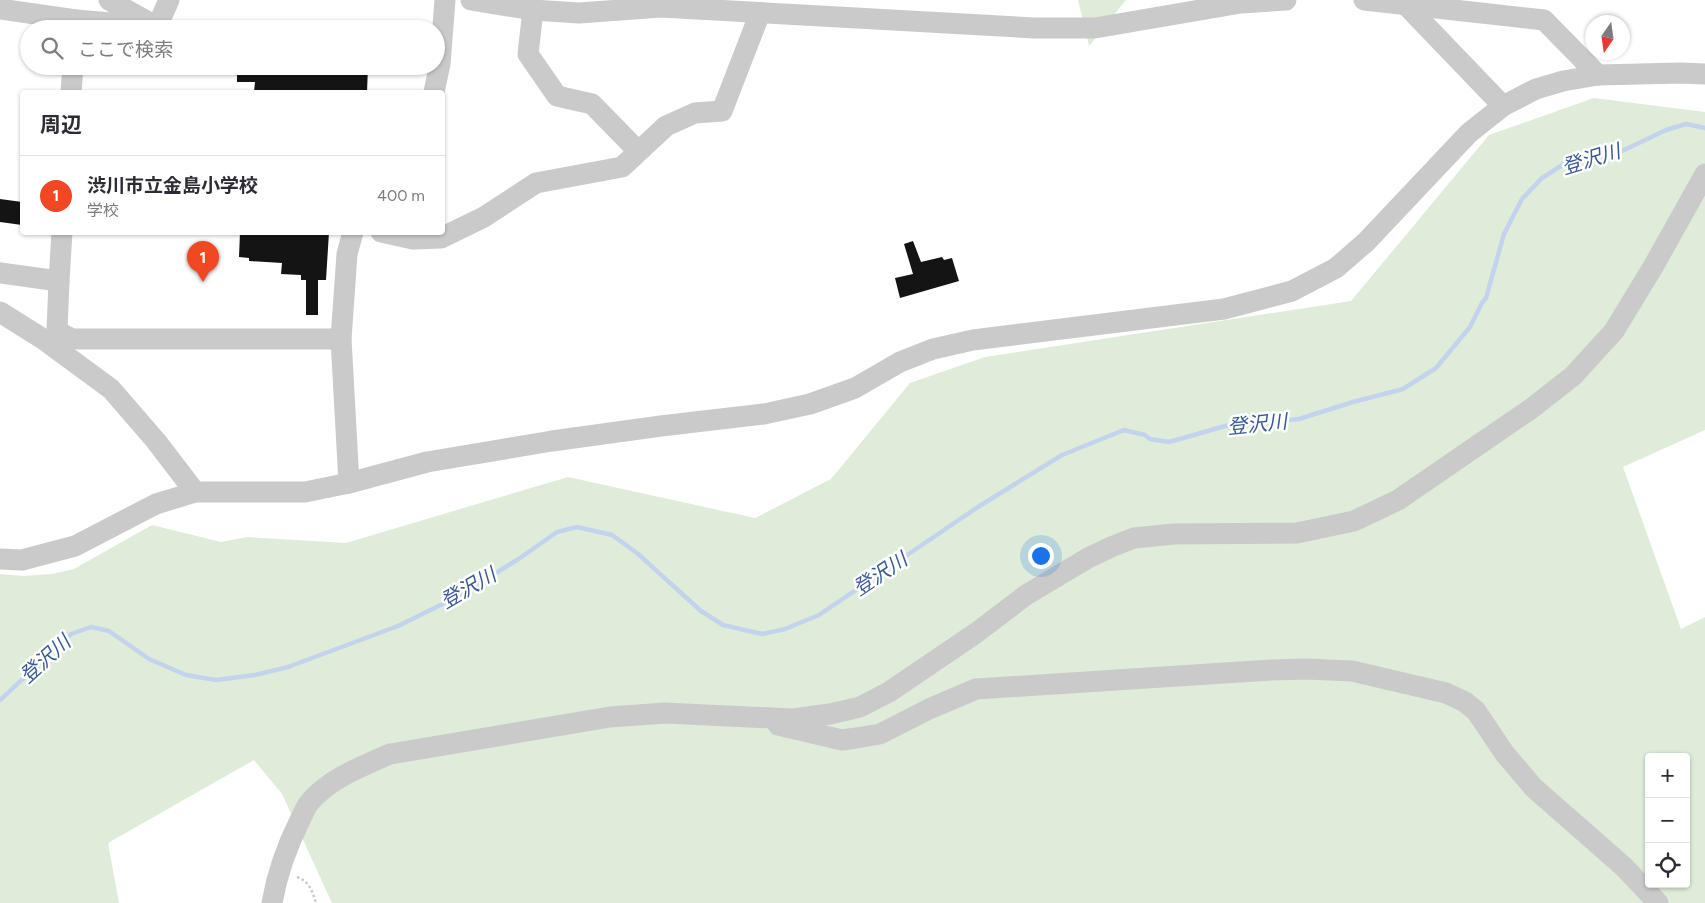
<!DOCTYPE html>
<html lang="ja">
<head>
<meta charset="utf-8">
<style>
  body { margin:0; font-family:Figtree,"Noto Sans JP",sans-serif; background:#f2f2f3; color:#2b2b33 }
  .controls { position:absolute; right:15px; bottom:15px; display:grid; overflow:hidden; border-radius:5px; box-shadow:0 1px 4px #0004 }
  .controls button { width:45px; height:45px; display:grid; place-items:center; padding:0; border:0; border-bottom:1px solid #e1e1e2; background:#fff; color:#2b2b33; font:25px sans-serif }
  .compass { position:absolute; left:1585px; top:15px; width:45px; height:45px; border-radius:50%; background:#fff; box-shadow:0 1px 4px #0004; rotate:193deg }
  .you { position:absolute; left:1040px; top:555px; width:18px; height:18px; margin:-12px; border:4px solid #fff; border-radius:50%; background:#1a73e8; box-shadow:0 0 0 8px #1a73e833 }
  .badge { display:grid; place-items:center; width:32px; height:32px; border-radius:50%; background:#f14723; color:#fff; font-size:16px; font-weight:700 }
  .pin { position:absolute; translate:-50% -41px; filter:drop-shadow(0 1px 2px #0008) }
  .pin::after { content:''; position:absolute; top:26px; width:18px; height:15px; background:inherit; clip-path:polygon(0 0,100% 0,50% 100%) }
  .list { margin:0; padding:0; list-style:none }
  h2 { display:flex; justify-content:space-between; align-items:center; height:65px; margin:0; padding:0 20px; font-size:21px }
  h2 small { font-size:16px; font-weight:400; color:#7c7c81 }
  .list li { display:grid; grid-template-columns:32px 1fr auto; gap:15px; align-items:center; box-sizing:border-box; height:80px; padding:0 20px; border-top:1px solid #e1e1e2 }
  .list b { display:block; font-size:19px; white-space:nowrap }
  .list p { margin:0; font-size:16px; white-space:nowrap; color:#7c7c81 }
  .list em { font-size:16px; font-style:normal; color:#7c7c81 }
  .icon { flex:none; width:28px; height:28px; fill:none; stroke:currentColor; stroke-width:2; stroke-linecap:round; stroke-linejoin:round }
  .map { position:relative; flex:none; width:1705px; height:903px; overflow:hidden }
  .search { position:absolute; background:#fff; box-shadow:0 1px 4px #0004; left:20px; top:20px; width:425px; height:55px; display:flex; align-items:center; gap:12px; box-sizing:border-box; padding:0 18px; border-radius:28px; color:#7c7c81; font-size:19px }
  .panel { position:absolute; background:#fff; box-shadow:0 1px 4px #0004; left:20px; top:90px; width:425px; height:145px; border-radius:5px }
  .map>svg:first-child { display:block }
</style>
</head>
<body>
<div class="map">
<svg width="1705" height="903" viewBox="0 0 1705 903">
  <rect width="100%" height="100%" fill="#fff"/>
  <g fill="#dfecd9" fill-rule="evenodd">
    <path d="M1078,0H1126L1089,46Z"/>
    <path d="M1594,98L1705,112V430L1623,467L1681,629L1705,617V903H332L282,794L254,760L108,843L119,903H0V574L23,576L52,574L74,569L152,525L221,542L247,537L346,543L568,477L755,518L831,479L910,383L985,357L1351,301L1489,135ZM1649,757H1686V884H1649Z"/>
  </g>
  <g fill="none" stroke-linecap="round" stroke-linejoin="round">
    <path stroke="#c4d3ed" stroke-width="4.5" d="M0,700L71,634L91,627L109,631L149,659L186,675L216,680L255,675L288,667L398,626L461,595L520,558L557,532L577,527L612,535L637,553L701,611L723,625L762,634L785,629L819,615L978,507L1062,455L1124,430L1145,435L1150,439L1169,442L1229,425L1273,423L1276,421L1299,419L1353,402L1403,389L1436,368L1470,327L1482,303L1486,298L1504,234L1522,199L1542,178L1564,164L1598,153L1620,152L1666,130L1686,124L1705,128"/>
  </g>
  <g fill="#141414">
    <path d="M237,66H368L367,92H254L255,82H237Z"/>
    <path d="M0,199L22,202V225L0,222Z"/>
    <path d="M240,232H329L326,280H318V315H306V280H301V275L281,274L282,263L249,261V258L239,257Z"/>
    <path d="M913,241L921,262L942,257L944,260L952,258L959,281L900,298L895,278L913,274L904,244Z"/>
  </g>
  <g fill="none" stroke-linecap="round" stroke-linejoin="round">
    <path stroke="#cacaca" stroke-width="2.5" stroke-dasharray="2.5 2.5" stroke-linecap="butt" d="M297,877C310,882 312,891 316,903"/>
    <g stroke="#cacaca" stroke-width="21">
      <path d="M109,0L150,23"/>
      <path d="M471,0L533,10L579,13L661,7L1034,28H1095L1241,3L1286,0"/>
      <path d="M1364,0L1544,20L1598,75"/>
      <path d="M1405,4L1503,106"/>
      <path d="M0,9L76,20"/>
      <path d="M533,10L528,54L557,96L592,104L638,151"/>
      <path d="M75,29L76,20L157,27L169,0"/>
      <path d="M71,92L73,66"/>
      <path d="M434,92L440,64L445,0"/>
      <path d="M381,232L413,239L441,238L484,217L536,183L622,167L666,126L695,113L722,111L760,13"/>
      <path d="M0,273L59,281L57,331L72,339H341L349,483"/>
      <path d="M59,281L62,232"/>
      <path d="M0,312L43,339L111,389L156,441L195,492"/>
      <path d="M341,339L347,254L353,232"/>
      <path d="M0,559L22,560L75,546L156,504L195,492H305L349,483L427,462L552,441L661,426L764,414L810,404L855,388L900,362L933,349L973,340L1224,309L1292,291L1336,268L1366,242L1469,133L1503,106L1536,89L1563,81L1598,75L1681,73L1705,74"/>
      <path d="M778,725L842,740L856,738L880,734L929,709L976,689L1271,670L1307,669L1352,671L1446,693L1465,702L1476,711L1505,754L1534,788L1624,867L1658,903"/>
      <path d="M272,903C277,874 287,846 300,820C303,815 305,808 309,803C328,779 363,766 390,754L610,717L665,713L793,719L830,714L860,707L889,692L976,633L1026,595L1088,558L1111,547L1134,538L1174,534L1297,533L1354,521L1398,500L1532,408L1573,376L1614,331L1653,267L1705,174"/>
    </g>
  </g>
  <g text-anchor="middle" stroke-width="5" stroke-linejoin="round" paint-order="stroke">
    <g font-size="20" font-style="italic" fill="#365894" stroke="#fff">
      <text transform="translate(1591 159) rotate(-17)" y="7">登沢川</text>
      <text transform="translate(1257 424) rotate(-6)" y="7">登沢川</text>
      <text transform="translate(880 574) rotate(-34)" y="7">登沢川</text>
      <text transform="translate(468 588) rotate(-30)" y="7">登沢川</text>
      <text transform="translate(45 659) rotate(-42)" y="7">登沢川</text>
    </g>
  </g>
</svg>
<div class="controls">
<button>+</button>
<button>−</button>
<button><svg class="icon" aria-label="locate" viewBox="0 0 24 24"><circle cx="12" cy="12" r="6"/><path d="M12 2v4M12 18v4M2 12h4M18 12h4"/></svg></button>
</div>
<svg class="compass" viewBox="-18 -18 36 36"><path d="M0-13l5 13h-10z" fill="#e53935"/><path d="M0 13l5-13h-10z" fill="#7c7c81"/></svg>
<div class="you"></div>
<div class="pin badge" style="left:203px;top:282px">1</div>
<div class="search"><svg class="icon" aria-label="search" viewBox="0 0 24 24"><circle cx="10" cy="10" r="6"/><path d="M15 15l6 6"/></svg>ここで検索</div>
<section class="panel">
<h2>周辺<small></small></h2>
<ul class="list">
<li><span class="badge">1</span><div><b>渋川市立金島小学校</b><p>学校</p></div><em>400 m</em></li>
</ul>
</section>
</div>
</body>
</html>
